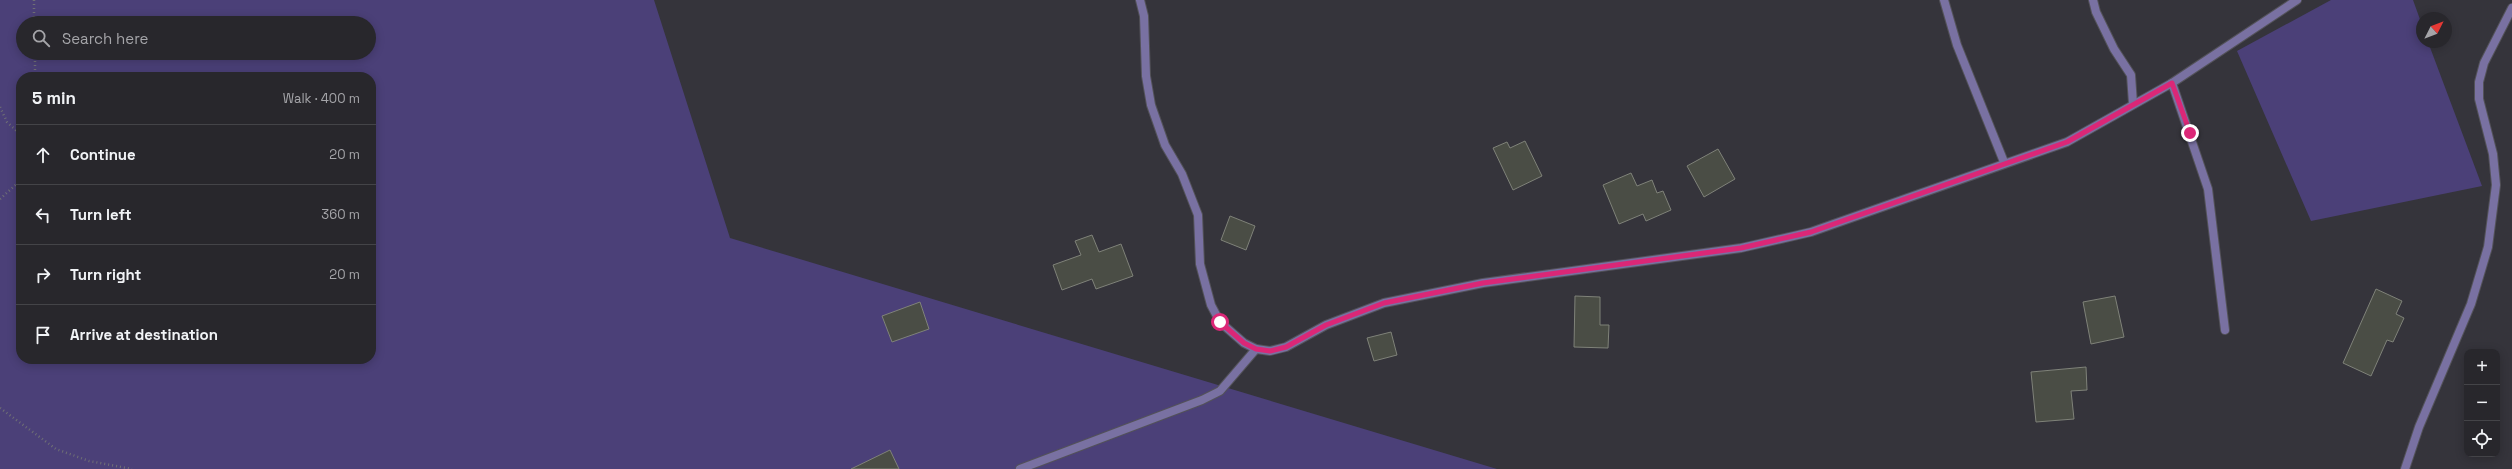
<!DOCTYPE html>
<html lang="en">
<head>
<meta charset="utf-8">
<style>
  body { margin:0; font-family:"Space Grotesk",sans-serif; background:#302f34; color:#f1f3f6 }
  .controls { position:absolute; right:12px; bottom:12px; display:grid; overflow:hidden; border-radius:8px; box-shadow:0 2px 10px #0003 }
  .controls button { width:36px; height:36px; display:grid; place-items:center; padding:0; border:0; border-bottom:1px solid #444448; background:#28272c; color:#f1f3f6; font:20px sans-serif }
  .compass { position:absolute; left:2416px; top:12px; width:36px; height:36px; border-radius:50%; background:#28272c; box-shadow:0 2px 10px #0003; rotate:48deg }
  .stop { position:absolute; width:12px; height:12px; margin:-9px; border:3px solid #db2777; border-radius:50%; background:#fff }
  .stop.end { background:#db2777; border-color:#fff; box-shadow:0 1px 4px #0008 }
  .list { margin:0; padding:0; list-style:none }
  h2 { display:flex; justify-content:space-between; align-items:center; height:52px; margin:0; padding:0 16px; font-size:17px }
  h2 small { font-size:13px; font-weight:400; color:#a5a5a9 }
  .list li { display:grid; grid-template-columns:26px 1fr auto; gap:12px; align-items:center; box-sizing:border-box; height:60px; padding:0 16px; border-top:1px solid #444448 }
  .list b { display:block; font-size:15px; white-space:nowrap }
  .list em { font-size:13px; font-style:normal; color:#a5a5a9 }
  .icon { flex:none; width:22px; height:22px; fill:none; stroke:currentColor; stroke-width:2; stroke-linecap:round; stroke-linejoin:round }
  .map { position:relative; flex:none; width:2512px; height:469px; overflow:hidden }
  .search { position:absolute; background:#28272c; box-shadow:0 2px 10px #0003; left:16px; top:16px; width:360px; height:44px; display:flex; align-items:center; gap:10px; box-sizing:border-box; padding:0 14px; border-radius:22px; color:#a5a5a9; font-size:15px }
  .panel { position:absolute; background:#28272c; box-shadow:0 2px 10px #0003; left:16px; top:72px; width:360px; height:292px; border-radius:16px }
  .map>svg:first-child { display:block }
</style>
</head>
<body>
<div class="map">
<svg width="2512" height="469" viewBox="0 0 2512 469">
  <rect width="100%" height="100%" fill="#35343b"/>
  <g fill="#4b4078" fill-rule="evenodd">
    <path d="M0,0H654L730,238L1497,469H0ZM23,23H369V53H23ZM21,77H371V359H21Z"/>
    <path d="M2331,0H2413L2422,25V42H2428L2482,186L2311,221L2237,51Z"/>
  </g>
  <g fill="#4a4d45" stroke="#7f8279">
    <path d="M1525,141L1542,176L1513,190L1493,148L1507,142L1510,148Z"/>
    <path d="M1718,149L1735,179L1704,197L1687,166Z"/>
    <path d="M1631,173L1637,186L1652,180L1657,193L1663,191L1671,210L1646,221L1643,214L1619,224L1603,185Z"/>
    <path d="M1230,216L1255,226L1246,250L1221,240Z"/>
    <path d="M1092,235L1099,252L1121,244L1133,276L1096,289L1092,279L1062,290L1053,265L1081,255L1075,241Z"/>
    <path d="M2376,289L2402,301L2396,314L2404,318L2393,342L2387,340L2371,376L2343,363Z"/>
    <path d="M1575,296L1600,297V325H1609L1608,348L1574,347Z"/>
    <path d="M2115,296L2124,337L2091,344L2083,302Z"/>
    <path d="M920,302L929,329L892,342L882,316Z"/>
    <path d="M1391,332L1397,355L1374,361L1367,338Z"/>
    <path d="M2086,367L2087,390L2071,391L2074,419L2036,422L2031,372Z"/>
    <path d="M890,450L899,469H851Z"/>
  </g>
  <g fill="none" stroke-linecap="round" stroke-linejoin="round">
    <defs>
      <g id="minor">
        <path d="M1140,0L1144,16L1146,76L1151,105L1165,145L1182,174L1198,215L1200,264L1211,305L1220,322L1244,343L1256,349L1270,351L1286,347L1326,325L1384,303L1483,283L1741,248L1811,232L2067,142L2172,83L2297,0"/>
        <path d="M1944,0L1957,45L2004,162"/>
        <path d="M2093,0L2096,12L2114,49L2131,75L2133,104"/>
        <path d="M2172,83L2208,189L2225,330"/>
        <path d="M1020,469L1202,400L1220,391L1256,349"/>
        <path d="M2405,469L2419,427L2471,304L2488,247L2496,185L2493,154L2479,99V82L2484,63L2512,8"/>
      </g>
    </defs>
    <use href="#minor" stroke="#535259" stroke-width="10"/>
    <g stroke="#6f6f75" stroke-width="2.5" stroke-dasharray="1 3" stroke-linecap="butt">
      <path d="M34,0V23"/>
      <path d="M35,53V77"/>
      <path d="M0,107L7,122L21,135"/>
      <path d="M0,199L21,180"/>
      <path d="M0,408L56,449L89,461L132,469"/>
    </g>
    <use href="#minor" stroke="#7971a2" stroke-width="8"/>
  </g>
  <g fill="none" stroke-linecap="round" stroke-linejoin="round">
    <path stroke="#db2777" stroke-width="5" d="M1220,322L1244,343L1256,349L1270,351L1286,347L1326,325L1384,303L1483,283L1741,248L1811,232L2067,142L2172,83L2190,133"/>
  </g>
</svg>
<div class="controls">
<button>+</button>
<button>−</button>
<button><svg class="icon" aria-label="locate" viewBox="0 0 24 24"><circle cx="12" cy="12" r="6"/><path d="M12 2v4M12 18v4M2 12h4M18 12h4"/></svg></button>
</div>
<svg class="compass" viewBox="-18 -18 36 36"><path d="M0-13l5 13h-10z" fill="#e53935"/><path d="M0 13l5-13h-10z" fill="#a5a5a9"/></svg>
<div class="stop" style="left:1220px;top:322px"></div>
<div class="stop end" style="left:2190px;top:133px"></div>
<div class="search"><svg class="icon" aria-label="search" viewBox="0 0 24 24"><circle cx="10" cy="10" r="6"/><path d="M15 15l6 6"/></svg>Search here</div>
<section class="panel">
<h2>5 min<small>Walk · 400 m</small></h2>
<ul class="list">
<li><svg class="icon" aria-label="ahead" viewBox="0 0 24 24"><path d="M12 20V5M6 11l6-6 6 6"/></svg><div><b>Continue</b></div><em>20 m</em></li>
<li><svg class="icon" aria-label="left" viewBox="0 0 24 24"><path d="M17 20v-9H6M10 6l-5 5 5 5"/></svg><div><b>Turn left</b></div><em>360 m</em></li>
<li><svg class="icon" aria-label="right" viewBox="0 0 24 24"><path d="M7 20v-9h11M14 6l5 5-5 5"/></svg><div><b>Turn right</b></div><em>20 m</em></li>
<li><svg class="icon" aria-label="arrive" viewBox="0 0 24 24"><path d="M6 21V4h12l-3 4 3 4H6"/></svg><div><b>Arrive at destination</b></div></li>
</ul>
</section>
</div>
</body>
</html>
